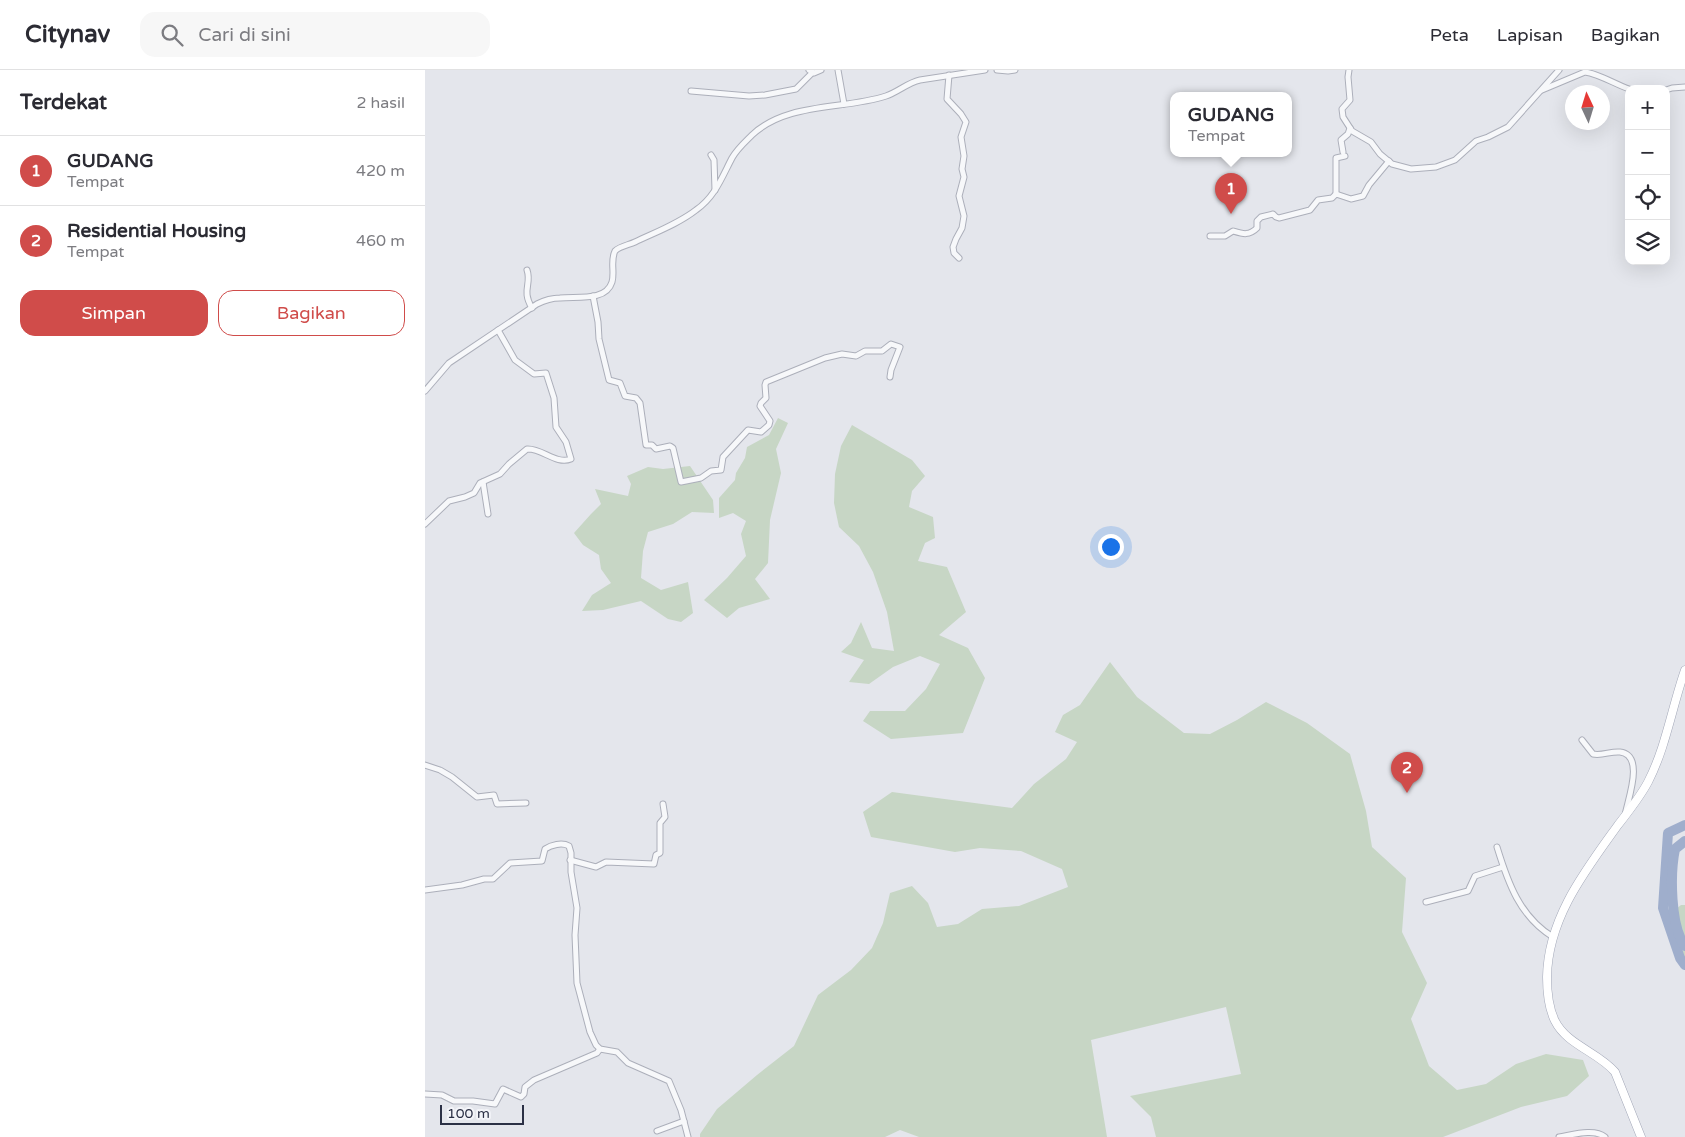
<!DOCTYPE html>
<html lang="id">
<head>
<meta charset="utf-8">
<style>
  body { margin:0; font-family:"Varela Round",sans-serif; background:#f7f7f7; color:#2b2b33 }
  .controls { position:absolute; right:15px; top:15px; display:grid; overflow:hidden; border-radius:10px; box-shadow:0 5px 20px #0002 }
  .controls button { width:45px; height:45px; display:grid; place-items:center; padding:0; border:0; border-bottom:1px solid #e1e1e2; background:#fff; color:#2b2b33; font:25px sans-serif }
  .compass { position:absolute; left:1140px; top:15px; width:45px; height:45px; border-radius:50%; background:#fff; box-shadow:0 5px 20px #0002; rotate:356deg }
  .scale { position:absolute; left:15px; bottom:12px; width:84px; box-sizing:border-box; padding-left:5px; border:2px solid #2b3045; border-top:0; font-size:14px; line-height:18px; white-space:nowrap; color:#2b3045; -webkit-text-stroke:4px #f4f5f9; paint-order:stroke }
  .you { position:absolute; left:685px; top:476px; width:18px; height:18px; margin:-12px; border:4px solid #fff; border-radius:50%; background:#1a73e8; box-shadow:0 0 0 8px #1a73e833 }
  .badge { display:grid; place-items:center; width:32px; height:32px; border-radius:50%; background:#d04c4a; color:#fff; font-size:16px; font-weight:700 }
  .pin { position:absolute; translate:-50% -41px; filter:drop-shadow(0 1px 2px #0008) }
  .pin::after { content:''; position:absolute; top:26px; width:18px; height:15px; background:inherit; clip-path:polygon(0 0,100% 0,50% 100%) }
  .popup { position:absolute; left:745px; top:22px; width:122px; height:65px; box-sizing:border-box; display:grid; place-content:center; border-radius:10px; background:#fff; filter:drop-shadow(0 1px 4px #0005); font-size:16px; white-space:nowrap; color:#7c7c81 }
  .popup b { font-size:19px; color:#2b2b33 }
  .popup::after { content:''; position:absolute; left:50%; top:100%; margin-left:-10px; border:10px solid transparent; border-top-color:#fff }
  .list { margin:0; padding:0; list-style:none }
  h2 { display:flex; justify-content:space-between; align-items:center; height:65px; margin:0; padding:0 20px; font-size:21px }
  h2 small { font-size:16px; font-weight:400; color:#7c7c81 }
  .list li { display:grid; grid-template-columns:32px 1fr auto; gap:15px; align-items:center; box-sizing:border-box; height:70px; padding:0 20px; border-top:1px solid #e1e1e2 }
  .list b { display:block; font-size:19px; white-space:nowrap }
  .list p { margin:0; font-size:16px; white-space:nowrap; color:#7c7c81 }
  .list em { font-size:16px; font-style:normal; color:#7c7c81 }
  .actions { display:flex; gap:10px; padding:15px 20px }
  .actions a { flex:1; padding:11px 0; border:1px solid #d04c4a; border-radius:15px; text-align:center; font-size:18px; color:#d04c4a }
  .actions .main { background:#d04c4a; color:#fff }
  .icon { flex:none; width:28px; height:28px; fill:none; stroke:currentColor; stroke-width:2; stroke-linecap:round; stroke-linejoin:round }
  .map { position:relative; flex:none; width:1260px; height:1067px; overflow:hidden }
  header { display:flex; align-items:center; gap:30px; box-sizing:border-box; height:70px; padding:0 25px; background:#fff; border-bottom:1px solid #e1e1e2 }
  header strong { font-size:24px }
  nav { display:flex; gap:28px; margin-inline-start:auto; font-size:18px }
  .search { width:350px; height:45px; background:#f7f7f7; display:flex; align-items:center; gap:12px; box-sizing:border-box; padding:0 18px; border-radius:15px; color:#7c7c81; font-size:19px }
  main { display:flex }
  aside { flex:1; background:#fff }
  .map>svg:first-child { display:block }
</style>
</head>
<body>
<header>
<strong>Citynav</strong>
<div class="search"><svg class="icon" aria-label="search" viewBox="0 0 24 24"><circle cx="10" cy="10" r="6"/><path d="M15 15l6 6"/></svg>Cari di sini</div>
<nav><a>Peta</a><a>Lapisan</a><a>Bagikan</a></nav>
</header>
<main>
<aside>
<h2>Terdekat<small>2 hasil</small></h2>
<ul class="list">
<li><span class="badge">1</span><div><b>GUDANG</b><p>Tempat</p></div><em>420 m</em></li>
<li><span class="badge">2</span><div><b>Residential Housing</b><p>Tempat</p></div><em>460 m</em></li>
</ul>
<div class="actions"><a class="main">Simpan</a><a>Bagikan</a></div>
</aside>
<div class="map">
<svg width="1260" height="1067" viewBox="0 0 1260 1067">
  <rect width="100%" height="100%" fill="#e4e6ec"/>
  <g fill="#c7d6c5">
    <path d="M353,348L363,353L351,379L356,403L345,450L343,493L330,509L345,529L314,538L302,548L279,530L302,508L321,486L316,464L321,451L308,443L294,448V428L310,410L311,403L320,388L322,377L344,365Z"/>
    <path d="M427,355L487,390L500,406L487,421L484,437L508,447L510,468L500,473L493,491L522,497L541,542L514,565L543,578L560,608L538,663L466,669L438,651L445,641H480L501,619L515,594L495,586L468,597L444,614L424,612L439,590L416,582L426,573L436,552L447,578L469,581L462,542L448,502L434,476L414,457L409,433L410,404L416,376Z"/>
    <path d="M265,396L288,430L289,443L267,442L248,454L223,462L218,481L216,508L236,520L263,512L268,543L256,552L243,549L216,531L178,540L157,541L167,525L186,513L176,499L174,485L158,475L149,463L166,444L176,434L170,419L203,426L206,414L202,406L223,397L238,399Z"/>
    <path d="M685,592L712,627L759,663L785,664L812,650L841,632L882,653L925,684L941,741L947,777L981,808L977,862L1002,913L986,949L1004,996L1032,1020L1061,1014L1091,994L1121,984L1158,990L1164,1006L1142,1026L1096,1037L1018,1067H731L726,1047L705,1026L816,1004L801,937L666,970L682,1067H494L475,1060L460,1067H275V1064L292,1039L332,1005L369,976L393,925L426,900L447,878L458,853L465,823L487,816L503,833L512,857L533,854L557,839L594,836L643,817L637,799L596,781L555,778L530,782L446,767L438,742L467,722L587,738L609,714L641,689L652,672L630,662L638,645L655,635Z"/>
    <path d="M1256,835H1260V890L1246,843Z"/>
  </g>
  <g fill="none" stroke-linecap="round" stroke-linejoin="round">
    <g stroke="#9faecc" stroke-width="10">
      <path d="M1260,755L1243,763L1238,838L1255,888L1260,895"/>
      <path d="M1260,771L1250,779C1245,803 1245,856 1260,876"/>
    </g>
    <defs>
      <g id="street">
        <path d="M384,0L389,3L396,0"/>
        <path d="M413,0L419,34"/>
        <path d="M572,0L583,1L590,0"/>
        <path d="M924,0L923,7L925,30L917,39L918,47L927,61L946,72L955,84L967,94L986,99L1011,97L1030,90L1051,71L1063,67L1083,57L1134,0"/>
        <path d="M524,5L522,29L536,44L541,52L536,67L539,86L537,99L539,107L534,126L539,146L537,158L531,169L528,177L529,183L534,188"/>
        <path d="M1117,20L1160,2C1174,4 1190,14 1204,19"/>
        <path d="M1241,20L1247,18L1260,17"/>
        <path d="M266,21L324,26L340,25L371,19L387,3"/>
        <path d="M918,82L916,70L923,64L925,58"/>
        <path d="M286,85L289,90L290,120"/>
        <path d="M911,124V88L920,86"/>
        <path d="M785,166H800L808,161C818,164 824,166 832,158V151L836,147L848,144L851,147L854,148L885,140L893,130L907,128L911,124L926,129L938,126L944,115L964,91"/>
        <path d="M102,200C107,214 96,220 107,238"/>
        <path d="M168,226L173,252L174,269L184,310L195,313L200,326L211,328L215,333L221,375H227L231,379L245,376L248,378L256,412L276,408L286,401L296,400L298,387L323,360L336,362L344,355L345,351L335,336L336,333L341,328L340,315L341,312L400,288L417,284L431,286L440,281H457L466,274L475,277L466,300L465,307"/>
        <path d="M0,321L24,293L112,234C120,230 127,228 135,228C151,226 181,232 187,212C190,202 185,191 190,181C195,176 204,175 210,172C231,162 253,154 271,140C290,127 297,107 307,88C312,79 320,72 327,65C362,32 418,40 461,26C473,22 482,13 495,10L560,0"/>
        <path d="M58,412L63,444"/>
        <path d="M0,454L24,431L40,427L49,423L55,413L75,404L84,394L102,379C117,378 131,395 146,389L141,372L131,357L129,328L121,303L109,304L90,290L73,260"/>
        <path d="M1157,670L1168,684C1177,686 1186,681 1195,682C1220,685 1203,729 1200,745"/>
        <path d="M0,695L15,700L27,707L52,727L69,725L72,734L101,733"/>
        <path d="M1072,777C1083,813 1095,847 1128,867"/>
        <path d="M145,790L171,797L181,792L229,794L231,785L235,783V753L240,747L238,734"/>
        <path d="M0,820L37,815L59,809H68L85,793L117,791L120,779C126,775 137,772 144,776L146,783V802L152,838L150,865L152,913L165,962L171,975L175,979L192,982L203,993L244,1011L256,1040L263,1067"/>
        <path d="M1001,832L1043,821L1050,806L1078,797"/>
        <path d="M0,1024L17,1025L29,1031H48L70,1034L78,1019L96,1027L99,1024L100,1017L109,1010L172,983L175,979"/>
        <path d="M232,1061L259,1051"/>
        <path d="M1134,1067C1147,1065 1169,1058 1180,1067"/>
      </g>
      <path id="primary" d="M1216,1067L1190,1002C1173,982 1142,975 1130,951C1123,937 1122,922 1122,907C1123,848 1160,801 1193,755C1204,741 1215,727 1223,712C1241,677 1247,637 1260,600"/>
    </defs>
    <use href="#street" stroke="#acafba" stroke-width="7"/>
    <use href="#primary" stroke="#a3a8b8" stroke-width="9"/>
    <use href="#street" stroke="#f7f8fa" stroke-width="5"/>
    <use href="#primary" stroke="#fff" stroke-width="8"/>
  </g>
</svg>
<div class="controls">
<button>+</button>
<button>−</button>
<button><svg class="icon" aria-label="locate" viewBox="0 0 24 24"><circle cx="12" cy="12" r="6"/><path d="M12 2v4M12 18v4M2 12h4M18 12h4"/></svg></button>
<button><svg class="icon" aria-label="layers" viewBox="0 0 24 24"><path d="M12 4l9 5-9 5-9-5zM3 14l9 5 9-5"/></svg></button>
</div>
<svg class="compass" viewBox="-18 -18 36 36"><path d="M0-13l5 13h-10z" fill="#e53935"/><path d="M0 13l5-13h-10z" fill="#7c7c81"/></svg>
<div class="scale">100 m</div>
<div class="you"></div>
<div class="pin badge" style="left:806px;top:144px">1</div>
<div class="popup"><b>GUDANG</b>Tempat</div>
<div class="pin badge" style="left:982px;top:723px">2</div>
</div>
</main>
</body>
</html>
